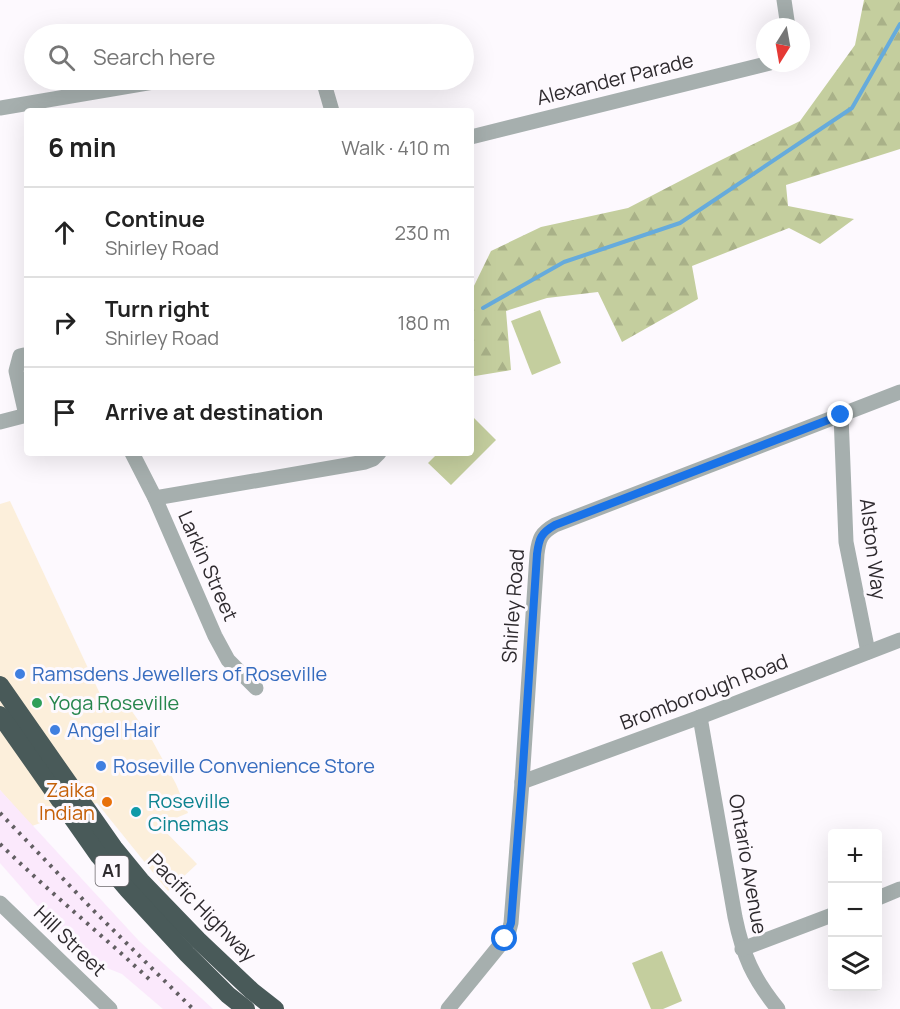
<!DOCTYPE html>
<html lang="en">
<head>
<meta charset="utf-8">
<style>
  body { margin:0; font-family:Manrope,sans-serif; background:#f6f6f6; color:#222 }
  .controls { position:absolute; right:18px; bottom:18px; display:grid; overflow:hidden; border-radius:6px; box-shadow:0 6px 24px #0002 }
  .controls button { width:54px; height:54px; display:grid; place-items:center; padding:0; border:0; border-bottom:2px solid #e0e0e0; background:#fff; color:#222; font:30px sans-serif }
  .compass { position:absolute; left:756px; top:18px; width:54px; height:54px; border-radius:50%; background:#fff; box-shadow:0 6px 24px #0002; rotate:191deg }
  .stop { position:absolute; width:18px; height:18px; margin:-14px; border:4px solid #1a73e8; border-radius:50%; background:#fff }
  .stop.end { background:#1a73e8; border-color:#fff; box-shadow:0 2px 6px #0008 }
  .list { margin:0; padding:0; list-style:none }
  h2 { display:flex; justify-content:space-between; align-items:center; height:78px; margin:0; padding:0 24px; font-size:26px }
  h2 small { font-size:20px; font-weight:400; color:#767676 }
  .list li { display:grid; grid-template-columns:39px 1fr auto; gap:18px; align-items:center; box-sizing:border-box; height:90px; padding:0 24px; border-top:2px solid #e0e0e0 }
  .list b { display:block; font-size:22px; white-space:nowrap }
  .list p { margin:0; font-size:20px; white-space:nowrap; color:#767676 }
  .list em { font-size:20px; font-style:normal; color:#767676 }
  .icon { flex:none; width:33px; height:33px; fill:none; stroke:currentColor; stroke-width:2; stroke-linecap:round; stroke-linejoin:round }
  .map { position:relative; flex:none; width:900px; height:1009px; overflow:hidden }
  .search { position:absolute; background:#fff; box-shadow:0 6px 24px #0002; left:24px; top:24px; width:450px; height:66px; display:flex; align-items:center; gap:15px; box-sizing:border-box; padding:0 21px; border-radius:33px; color:#767676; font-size:22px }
  .panel { position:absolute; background:#fff; box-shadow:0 6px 24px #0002; left:24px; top:108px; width:450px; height:348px; border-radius:6px }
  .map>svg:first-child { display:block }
</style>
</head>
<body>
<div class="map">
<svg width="900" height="1009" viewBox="0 0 900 1009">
  <defs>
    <pattern id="forest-firs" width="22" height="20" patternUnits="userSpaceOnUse" patternTransform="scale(1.5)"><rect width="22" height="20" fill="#c4ce9e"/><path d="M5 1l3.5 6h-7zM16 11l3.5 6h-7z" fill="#a9b188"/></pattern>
  </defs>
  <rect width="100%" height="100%" fill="#fdf9fe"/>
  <path fill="#fcefdb" d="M10,501L101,696L124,700L152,740L176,784L188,813L159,825L197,864L168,891L97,803L32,826L0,790V504Z"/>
  <path fill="#fbe9fc" d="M0,790L139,941L213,1009H163L122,974L84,959L0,863Z"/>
  <path fill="url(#forest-firs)" d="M864,0H900V149L786,185L788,206L854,219L820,244L789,228L692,266L698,299L622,342L598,292L547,298L506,311L511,370L475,376L471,375V292L491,251L541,227L628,208L707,167L800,121L855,45Z"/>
  <g fill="#c4ce9e">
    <path d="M540,310L561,363L532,375L511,321Z"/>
    <path d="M473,417L496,440L451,485L428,463L438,453H471V419Z"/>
    <path d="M662,951L682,1001L663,1009H651L632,963Z"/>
  </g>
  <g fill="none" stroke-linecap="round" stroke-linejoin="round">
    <path stroke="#66abdc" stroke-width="4" d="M483,308L564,262L680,223L852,108L900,24"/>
    <g stroke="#a6afae" stroke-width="15">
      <path d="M784,0L788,27"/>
      <path d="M323,80L332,111"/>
      <path d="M0,108L165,80"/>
      <path d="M471,137L770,63"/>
      <path d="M24,355L20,356L16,371L26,415"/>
      <path d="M841,415L846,542L868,652"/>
      <path d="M0,422L27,415"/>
      <path d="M132,453L155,498L215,636L228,660L256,688"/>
      <path d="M155,498L365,462L373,459L379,453"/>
      <path d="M700,717L735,917C743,956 753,978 778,1009"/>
      <path d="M522,782L700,717L900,640"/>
      <path d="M878,898L900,889"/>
      <path d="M0,903L110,1009"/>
      <path d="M742,949L832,915"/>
      <path d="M448,1009L505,939L509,931L511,923L522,782L537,554C539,538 541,533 555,525L900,392"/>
    </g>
    <g stroke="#495a59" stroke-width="18">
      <path d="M0,685L114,848L141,881L198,940L252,991L275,1009"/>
      <path d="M0,715L99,856L128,890L187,954L228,995L246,1009"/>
    </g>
    <g stroke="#625e62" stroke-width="4" stroke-dasharray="3 6" stroke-linecap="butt">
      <path d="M0,813L93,910L193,1009"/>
      <path d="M0,844C48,891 100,933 149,979"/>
    </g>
  </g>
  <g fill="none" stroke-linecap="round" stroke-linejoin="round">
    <path stroke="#1a73e8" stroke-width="8" d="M505,939L511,923L522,782L537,554C539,538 541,533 555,525L841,415"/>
  </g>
  <g fill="#3f7fe0" stroke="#fdf9fe" stroke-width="2">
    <circle cx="20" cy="674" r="6"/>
    <circle cx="55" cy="730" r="6"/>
    <circle cx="101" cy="766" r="6"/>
  </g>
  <circle fill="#2e9e5b" stroke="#fdf9fe" stroke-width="2" cx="37" cy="703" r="6"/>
  <circle fill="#e8710a" stroke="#fdf9fe" stroke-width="2" cx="107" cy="802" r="6"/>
  <circle fill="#0f9aa8" stroke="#fdf9fe" stroke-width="2" cx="136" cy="812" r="6"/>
  <g text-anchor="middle" stroke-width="6" stroke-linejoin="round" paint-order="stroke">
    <rect fill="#fdf9fe" stroke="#6c686c" stroke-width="1.5" x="95.5" y="856" width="33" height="30" rx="4.5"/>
    <g font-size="18" font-weight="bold" fill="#2e2a2e">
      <text x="112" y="877">A1</text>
    </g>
    <g font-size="20" fill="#2e2a2e" stroke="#fdf9fe">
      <text transform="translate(615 79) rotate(-14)" y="7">Alexander Parade</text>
      <text transform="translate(873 549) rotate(83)" y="7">Alston Way</text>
      <text transform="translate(208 566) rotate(66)" y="7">Larkin Street</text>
      <text transform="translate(513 606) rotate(-86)" y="7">Shirley Road</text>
      <text transform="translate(704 692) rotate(-21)" y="7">Bromborough Road</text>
      <text transform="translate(748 864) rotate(80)" y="7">Ontario Avenue</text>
      <text transform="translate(202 908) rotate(45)" y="7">Pacific Highway</text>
      <text transform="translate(70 941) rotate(44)" y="7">Hill Street</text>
    </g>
    <g font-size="20" fill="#366cbe" stroke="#fdf9fe" text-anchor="start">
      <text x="32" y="681">Ramsdens Jewellers of Roseville</text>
      <text x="67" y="737">Angel Hair</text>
      <text x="113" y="773">Roseville Convenience Store</text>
    </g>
    <g font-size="20" fill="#27864d" stroke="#fdf9fe" text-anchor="start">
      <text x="49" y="710">Yoga Roseville</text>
    </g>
    <g font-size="20" fill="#c56008" stroke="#fdf9fe" text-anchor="end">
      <text x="95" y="797">Zaika<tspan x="95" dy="23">Indian</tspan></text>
    </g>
    <g font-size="20" fill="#0d838f" stroke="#fdf9fe" text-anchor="start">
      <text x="148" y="808">Roseville<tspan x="148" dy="23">Cinemas</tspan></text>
    </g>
  </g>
</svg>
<div class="controls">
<button>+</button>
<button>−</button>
<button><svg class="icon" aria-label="layers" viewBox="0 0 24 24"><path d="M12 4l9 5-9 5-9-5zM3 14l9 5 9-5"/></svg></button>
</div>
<svg class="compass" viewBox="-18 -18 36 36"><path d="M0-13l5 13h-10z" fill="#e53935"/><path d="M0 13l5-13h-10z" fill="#767676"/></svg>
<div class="stop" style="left:505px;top:939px"></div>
<div class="stop end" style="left:841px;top:415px"></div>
<div class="search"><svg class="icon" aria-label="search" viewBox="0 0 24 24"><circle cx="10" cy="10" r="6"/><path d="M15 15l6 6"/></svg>Search here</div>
<section class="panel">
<h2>6 min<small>Walk · 410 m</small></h2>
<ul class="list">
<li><svg class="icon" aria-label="ahead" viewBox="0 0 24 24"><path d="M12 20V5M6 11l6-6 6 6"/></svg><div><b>Continue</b><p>Shirley Road</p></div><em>230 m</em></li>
<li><svg class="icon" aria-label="right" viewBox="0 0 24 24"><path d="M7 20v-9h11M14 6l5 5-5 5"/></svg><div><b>Turn right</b><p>Shirley Road</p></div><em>180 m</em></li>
<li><svg class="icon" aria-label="arrive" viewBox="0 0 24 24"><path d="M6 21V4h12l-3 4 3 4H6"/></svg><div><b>Arrive at destination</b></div></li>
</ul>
</section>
</div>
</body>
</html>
